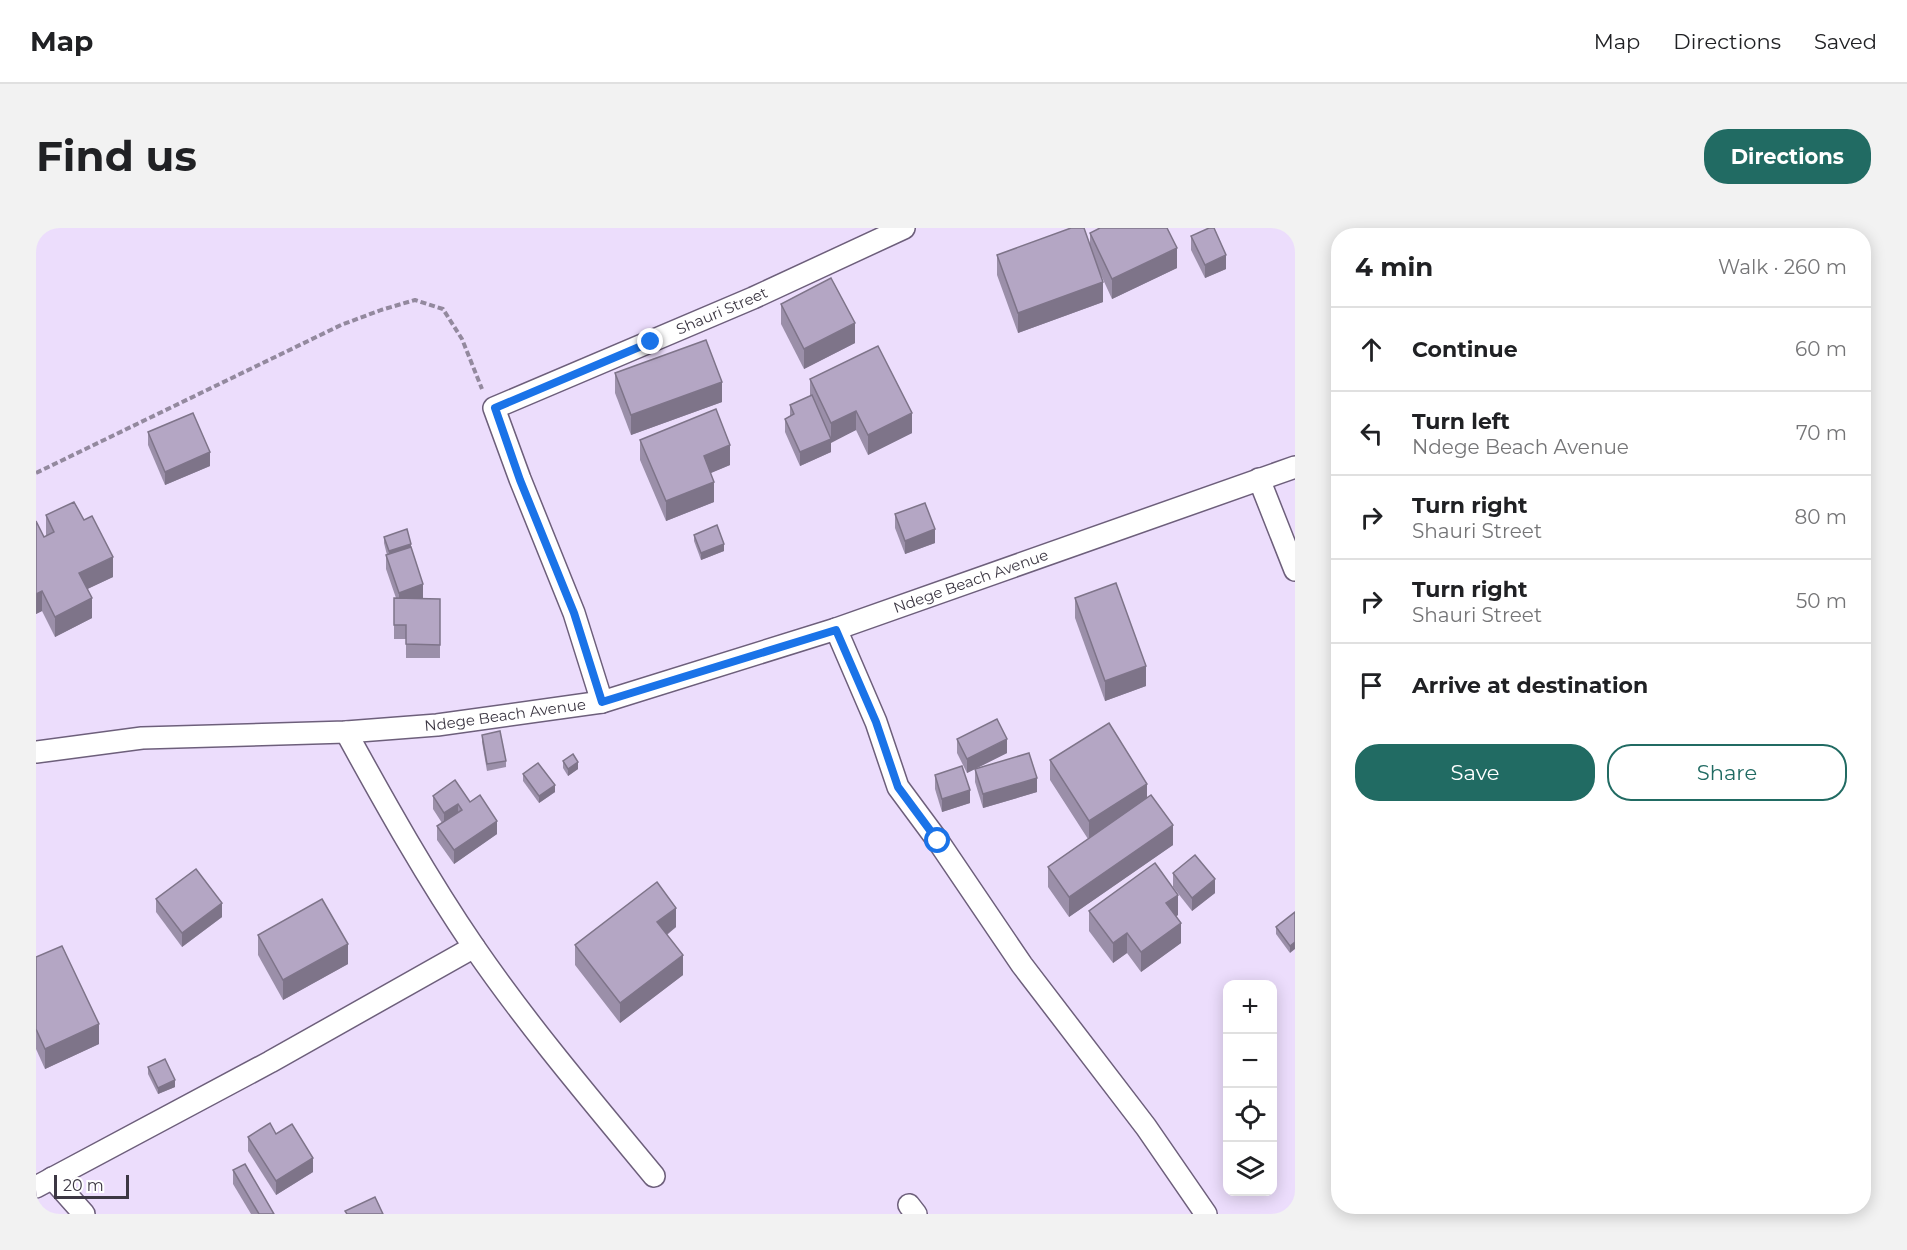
<!DOCTYPE html>
<html lang="en">
<head>
<meta charset="utf-8">
<style>
  body { margin:0; font-family:Montserrat,sans-serif; background:#f2f2f2; color:#202124 }
  .controls { position:absolute; right:18px; bottom:18px; display:grid; overflow:hidden; border-radius:12px; box-shadow:0 3px 15px #0003 }
  .controls button { width:54px; height:54px; display:grid; place-items:center; padding:0; border:0; border-bottom:2px solid #e0e0e0; background:#fff; color:#202124; font:30px sans-serif }
  .scale { position:absolute; left:18px; bottom:15px; width:75px; box-sizing:border-box; padding-left:6px; border:3px solid #3c3743; border-top:0; font-size:16px; line-height:21px; white-space:nowrap; color:#3c3743; -webkit-text-stroke:4px #fff; paint-order:stroke }
  .stop { position:absolute; width:18px; height:18px; margin:-14px; border:4px solid #1a73e8; border-radius:50%; background:#fff }
  .stop.end { background:#1a73e8; border-color:#fff; box-shadow:0 2px 6px #0008 }
  .list { margin:0; padding:0; list-style:none }
  h2 { display:flex; justify-content:space-between; align-items:center; height:78px; margin:0; padding:0 24px; font-size:26px }
  h2 small { font-size:20px; font-weight:400; color:#757577 }
  .list li { display:grid; grid-template-columns:39px 1fr auto; gap:18px; align-items:center; box-sizing:border-box; height:84px; padding:0 24px; border-top:2px solid #e0e0e0 }
  .list b { display:block; font-size:22px; white-space:nowrap }
  .list p { margin:0; font-size:20px; white-space:nowrap; color:#757577 }
  .list em { font-size:20px; font-style:normal; color:#757577 }
  .actions { display:flex; gap:12px; padding:18px 24px }
  .actions a { flex:1; padding:14px 0; border:2px solid #216b63; border-radius:24px; text-align:center; font-size:21px; color:#216b63 }
  .actions .main { background:#216b63; color:#fff }
  .icon { flex:none; width:33px; height:33px; fill:none; stroke:currentColor; stroke-width:2; stroke-linecap:round; stroke-linejoin:round }
  .map { position:relative; flex:none; width:1259px; height:986px; overflow:hidden; border-radius:24px }
  header { display:flex; align-items:center; gap:36px; box-sizing:border-box; height:84px; padding:0 30px; background:#fff; border-bottom:2px solid #e0e0e0 }
  header strong { font-size:28px }
  nav { display:flex; gap:33px; margin-inline-start:auto; font-size:21px }
  .intro { display:flex; align-items:center; justify-content:space-between; box-sizing:border-box; height:144px; padding:0 36px }
  h1 { margin:0; font-size:42px }
  .button { padding:15px 27px; border-radius:24px; background:#216b63; color:#fff; font-size:21px; font-weight:700 }
  main { display:flex; gap:36px; padding:0 36px }
  aside { flex:1; background:#fff; border-radius:24px; box-shadow:0 3px 15px #0003 }
  .map>svg:first-child { display:block }
</style>
</head>
<body>
<header>
<strong>Map</strong>
<nav><a>Map</a><a>Directions</a><a>Saved</a></nav>
</header>
<div class="intro"><h1>Find us</h1><a class="button">Directions</a></div>
<main>
<div class="map">
<svg width="1259" height="986" viewBox="0 0 1259 986">
  <rect width="100%" height="100%" fill="#ecddfc"/>
  <g fill="none" stroke-linecap="round" stroke-linejoin="round">
    <defs>
      <g id="minor">
        <path d="M1223,251L1259,342"/>
        <path d="M800,401L840,494L862,559L902,613L986,737L1110,899L1170,986"/>
        <path id="s1" d="M566,474L538,385L484,251L458,180L717,70L868,0"/>
        <path d="M310,504C350,577 391,650 438,719C493,799 556,873 618,948"/>
        <path id="s2" d="M0,524L106,510L310,504L401,497L566,474L800,401L1259,239"/>
        <path d="M16,950L48,986"/>
        <path d="M0,959L234,834L438,719"/>
        <path d="M873,977L880,986"/>
      </g>
    </defs>
    <use href="#minor" stroke="#6d5f7b" stroke-width="24"/>
    <path stroke="#93899e" stroke-width="4" stroke-dasharray="6 3" stroke-linecap="butt" d="M0,245L305,97L345,82L379,72L407,81L426,111L446,161"/>
    <use href="#minor" stroke="#fff" stroke-width="21"/>
  </g>
  <g fill="#9b8fa9">
    <path d="M1054,5L1141,40L1076,71L1065,47L1067,74L982,105L961,47V27L1054,17Z"/>
    <path d="M1155,8L1190,41L1169,50L1155,22Z"/>
    <path d="M745,76L819,115L768,141L745,96Z"/>
    <path d="M579,145L686,174L595,207L579,165Z"/>
    <path d="M774,151L876,205L832,227L820,202L795,214V224L764,238L749,204V191L754,188V177L774,168Z"/>
    <path d="M112,204L174,238L129,257L112,217Z"/>
    <path d="M604,212L694,237L674,245L678,274L630,293L604,232Z"/>
    <path d="M859,286L899,315L869,326L859,300Z"/>
    <path d="M10,287L77,349L51,361L56,390L19,409L6,383L0,386V293L8,309L10,308Z"/>
    <path d="M658,307L688,323L665,332L658,313Z"/>
    <path d="M348,309L375,321L387,370L386,371H404V430H370V411H358V370H360L350,341V327H351L348,315Z"/>
    <path d="M1039,370L1110,458L1069,473L1039,390Z"/>
    <path d="M446,507L470,533V539L451,543L446,514Z"/>
    <path d="M921,511L971,525L931,545L921,525Z"/>
    <path d="M1014,532L1111,570L1137,617L1033,689L1012,659V639L1052,611L1014,552Z"/>
    <path d="M527,533L542,541L532,548L527,540Z"/>
    <path d="M939,541L1001,564L947,580L939,554Z"/>
    <path d="M487,546L519,564L503,575L487,553Z"/>
    <path d="M899,547L934,575L906,584L899,561Z"/>
    <path d="M397,568L434,574L461,606L418,636L401,612V598L406,595L397,581Z"/>
    <path d="M1137,645L1179,665L1156,683L1137,659Z"/>
    <path d="M120,671L186,689L146,719L120,684Z"/>
    <path d="M1053,683L1142,687L1140,688L1145,715L1105,744L1091,725L1077,735L1053,703Z"/>
    <path d="M1259,684L1254,725L1240,706V699Z"/>
    <path d="M640,699L631,707L647,747L584,795L539,737V717Z"/>
    <path d="M222,707L312,736L247,772L222,727Z"/>
    <path d="M0,729L63,816L9,841L0,821Z"/>
    <path d="M112,839L139,859L122,866L112,846Z"/>
    <path d="M240,906L277,944L240,967L212,923V909Z"/>
    <path d="M197,942L238,986H215L197,956Z"/>
  </g>
  <g fill="#7e7489">
    <path d="M1141,20V40L1076,71V51Z"/>
    <path d="M1190,27V41L1169,50V37Z"/>
    <path d="M1067,54V74L982,105V85Z"/>
    <path d="M819,95V115L768,141V121Z"/>
    <path d="M686,154V174L595,207V187Z"/>
    <path d="M820,183V202L795,215V195Z"/>
    <path d="M876,185V205L832,227V207Z"/>
    <path d="M795,211V224L764,238V224Z"/>
    <path d="M694,217V237L668,248V228Z"/>
    <path d="M174,224V238L129,257V244Z"/>
    <path d="M678,254V274L630,293V273Z"/>
    <path d="M899,301V315L869,326V313Z"/>
    <path d="M375,316V323L353,330V323Z"/>
    <path d="M688,316V323L665,332V325Z"/>
    <path d="M77,329V349L43,365V345Z"/>
    <path d="M387,356V370L363,378V365Z"/>
    <path d="M6,363V383L0,386V366Z"/>
    <path d="M56,370V390L19,409V389Z"/>
    <path d="M1110,438V458L1069,473V453Z"/>
    <path d="M971,511V525L931,545V531Z"/>
    <path d="M542,534V541L532,548V541Z"/>
    <path d="M1001,550V564L947,580V566Z"/>
    <path d="M1111,556V576L1053,613V593Z"/>
    <path d="M519,557V564L503,575V568Z"/>
    <path d="M934,562V575L906,584V571Z"/>
    <path d="M422,576V589L408,598V585Z"/>
    <path d="M461,593V606L418,636V622Z"/>
    <path d="M1137,597V617L1033,689V669Z"/>
    <path d="M1179,651V665L1156,683V670Z"/>
    <path d="M1142,667V687L1130,695V675Z"/>
    <path d="M186,675V689L146,719V705Z"/>
    <path d="M640,680V699L621,714V694Z"/>
    <path d="M1145,695V715L1105,744V724Z"/>
    <path d="M1091,705V725L1077,735V715Z"/>
    <path d="M1259,714V721L1254,725V718Z"/>
    <path d="M312,716V736L247,772V752Z"/>
    <path d="M647,727V747L584,795V775Z"/>
    <path d="M63,796V816L9,841V821Z"/>
    <path d="M139,852V859L122,866V860Z"/>
    <path d="M277,930V944L240,967V953Z"/>
  </g>
  <g fill="#b4a6c4" stroke="#7e7489" stroke-width="1.5">
    <path d="M1035,0H1048L1067,54L982,85L961,27Z"/>
    <path d="M1064,0H1131L1141,20L1076,51L1054,5Z"/>
    <path d="M1173,0H1178L1190,27L1169,37L1155,8Z"/>
    <path d="M795,50L819,95L768,121L745,76Z"/>
    <path d="M670,112L686,154L595,187L579,145Z"/>
    <path d="M842,118L876,185L832,207L820,183L795,195L774,151Z"/>
    <path d="M776,167L795,211L764,224L749,191L758,186L754,177Z"/>
    <path d="M680,181L694,217L668,228L678,254L630,273L604,212Z"/>
    <path d="M157,185L174,224L129,244L112,204Z"/>
    <path d="M38,274L48,292L56,288L77,329L43,345L56,370L19,389L6,363L0,366V293L8,309L18,304L10,287Z"/>
    <path d="M889,275L899,301L869,313L859,286Z"/>
    <path d="M681,297L688,316L665,325L658,307Z"/>
    <path d="M371,301L375,316L353,323L348,309Z"/>
    <path d="M375,319L387,356L363,365L350,327Z"/>
    <path d="M1080,355L1110,438L1069,453L1039,370Z"/>
    <path d="M358,370L404,371V417L370,416V397H358Z"/>
    <path d="M961,491L971,511L931,531L921,511Z"/>
    <path d="M1073,495L1111,556L1053,593L1014,532Z"/>
    <path d="M464,503L470,533L451,536L446,507Z"/>
    <path d="M993,525L1001,550L947,566L939,541Z"/>
    <path d="M537,526L542,534L532,541L527,533Z"/>
    <path d="M502,535L519,557L503,568L487,546Z"/>
    <path d="M926,538L934,562L906,571L899,547Z"/>
    <path d="M419,552L434,574L444,567L461,593L418,622L401,598L426,582L422,576L408,585L397,568Z"/>
    <path d="M1115,567L1137,597L1033,669L1012,639Z"/>
    <path d="M1159,627L1179,651L1156,670L1137,645Z"/>
    <path d="M1119,635L1142,667L1130,675L1145,695L1105,724L1091,705L1077,715L1053,683Z"/>
    <path d="M160,641L186,675L146,705L120,671Z"/>
    <path d="M621,654L640,680L621,694L647,727L584,775L539,717Z"/>
    <path d="M286,671L312,716L247,752L222,707Z"/>
    <path d="M1259,684V714L1254,718L1240,699Z"/>
    <path d="M26,718L63,796L9,821L0,801V729Z"/>
    <path d="M129,831L139,852L122,860L112,839Z"/>
    <path d="M234,895L240,906L256,896L277,930L240,953L212,909Z"/>
    <path d="M209,936L238,986H223L197,942Z"/>
    <path d="M339,969L347,986H311L309,983Z"/>
  </g>
  <g fill="none" stroke-linecap="round" stroke-linejoin="round">
    <path stroke="#1a73e8" stroke-width="8" d="M615,114L459,180L484,252L538,385L566,474L800,402L840,494L862,559L902,613"/>
  </g>
  <g text-anchor="middle" stroke-width="6" stroke-linejoin="round" paint-order="stroke">
    <g font-size="15" fill="#3c3743" stroke="#fff">
      <text dy="5" stroke="none"><textPath href="#s1" startOffset="561">Shauri Street</textPath></text>
      <text dy="5" stroke="none"><textPath href="#s2" startOffset="957">Ndege Beach Avenue</textPath></text>
      <text dy="5" stroke="none"><textPath href="#s2" startOffset="471">Ndege Beach Avenue</textPath></text>
    </g>
  </g>
</svg>
<div class="controls">
<button>+</button>
<button>−</button>
<button><svg class="icon" aria-label="locate" viewBox="0 0 24 24"><circle cx="12" cy="12" r="6"/><path d="M12 2v4M12 18v4M2 12h4M18 12h4"/></svg></button>
<button><svg class="icon" aria-label="layers" viewBox="0 0 24 24"><path d="M12 4l9 5-9 5-9-5zM3 14l9 5 9-5"/></svg></button>
</div>
<div class="scale">20 m</div>
<div class="stop" style="left:902px;top:613px"></div>
<div class="stop end" style="left:615px;top:114px"></div>
</div>
<aside>
<h2>4 min<small>Walk · 260 m</small></h2>
<ul class="list">
<li><svg class="icon" aria-label="ahead" viewBox="0 0 24 24"><path d="M12 20V5M6 11l6-6 6 6"/></svg><div><b>Continue</b></div><em>60 m</em></li>
<li><svg class="icon" aria-label="left" viewBox="0 0 24 24"><path d="M17 20v-9H6M10 6l-5 5 5 5"/></svg><div><b>Turn left</b><p>Ndege Beach Avenue</p></div><em>70 m</em></li>
<li><svg class="icon" aria-label="right" viewBox="0 0 24 24"><path d="M7 20v-9h11M14 6l5 5-5 5"/></svg><div><b>Turn right</b><p>Shauri Street</p></div><em>80 m</em></li>
<li><svg class="icon" aria-label="right" viewBox="0 0 24 24"><path d="M7 20v-9h11M14 6l5 5-5 5"/></svg><div><b>Turn right</b><p>Shauri Street</p></div><em>50 m</em></li>
<li><svg class="icon" aria-label="arrive" viewBox="0 0 24 24"><path d="M6 21V4h12l-3 4 3 4H6"/></svg><div><b>Arrive at destination</b></div></li>
</ul>
<div class="actions"><a class="main">Save</a><a>Share</a></div>
</aside>
</main>
</body>
</html>
